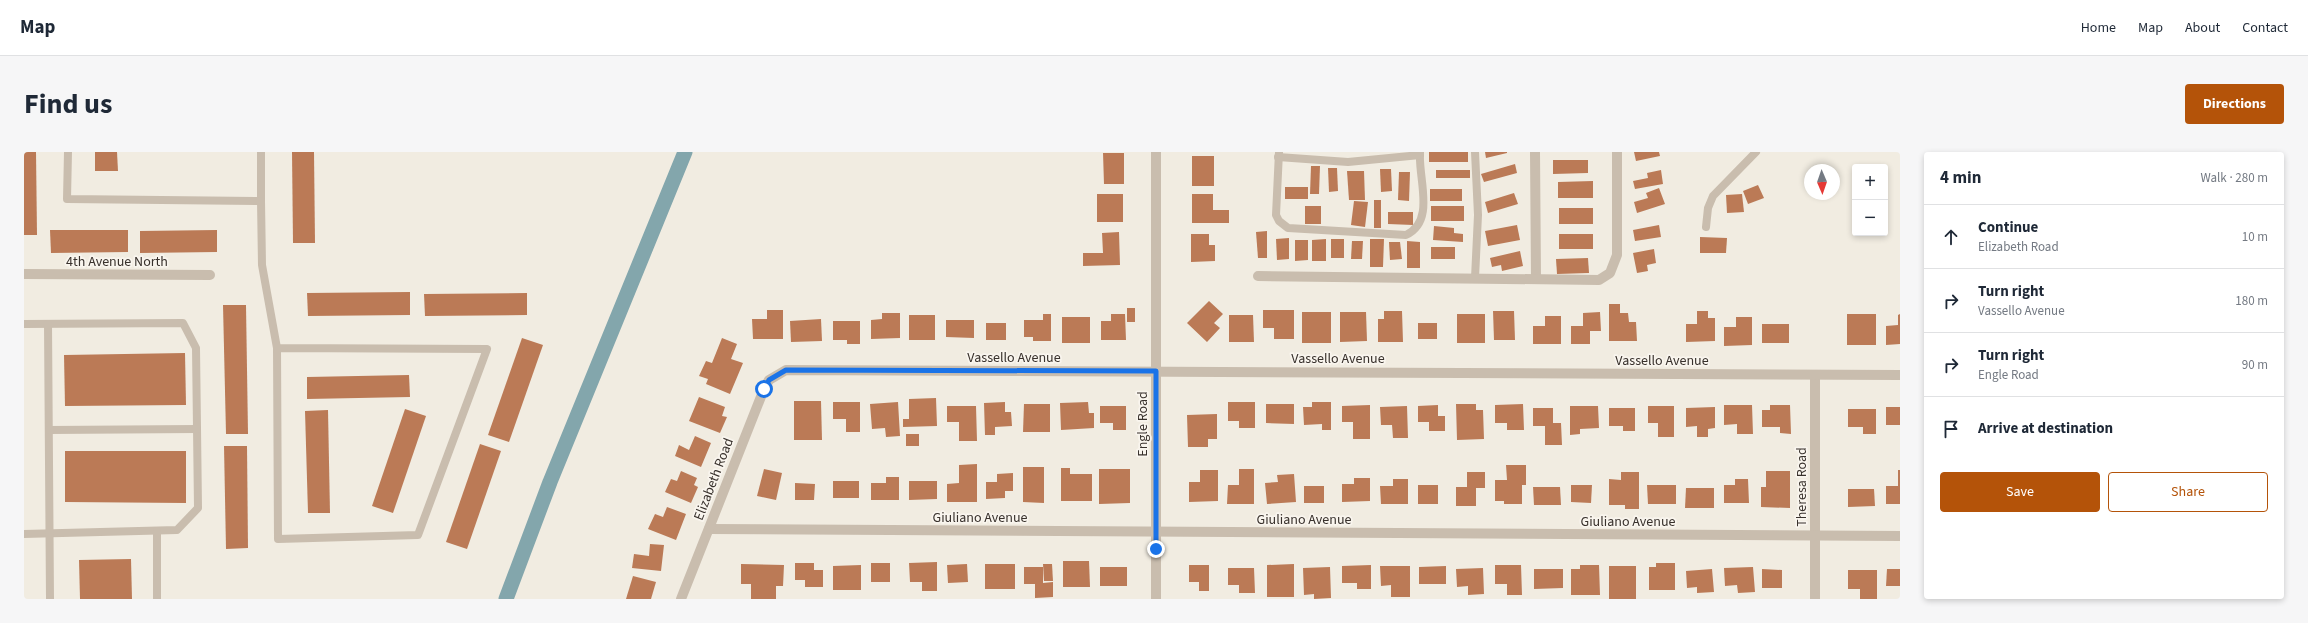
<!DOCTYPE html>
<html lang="en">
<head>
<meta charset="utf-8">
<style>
  body { margin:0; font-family:"Source Sans 3",sans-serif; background:#f6f6f7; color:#1f2937 }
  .controls { position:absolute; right:12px; top:12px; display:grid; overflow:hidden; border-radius:4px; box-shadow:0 2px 6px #0003 }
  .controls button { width:36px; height:36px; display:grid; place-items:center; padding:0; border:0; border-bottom:1px solid #e0e1e3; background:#fff; color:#1f2937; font:20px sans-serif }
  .compass { position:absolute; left:1780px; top:12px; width:36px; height:36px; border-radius:50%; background:#fff; box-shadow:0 2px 6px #0003; rotate:178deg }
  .stop { position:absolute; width:12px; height:12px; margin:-9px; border:3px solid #1a73e8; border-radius:50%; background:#fff }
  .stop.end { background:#1a73e8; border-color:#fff; box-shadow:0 1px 4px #0008 }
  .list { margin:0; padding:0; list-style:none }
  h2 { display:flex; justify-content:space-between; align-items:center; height:52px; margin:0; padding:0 16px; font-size:17px }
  h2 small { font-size:13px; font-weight:400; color:#747a83 }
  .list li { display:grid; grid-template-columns:26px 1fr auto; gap:12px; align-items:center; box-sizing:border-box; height:64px; padding:0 16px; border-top:1px solid #e0e1e3 }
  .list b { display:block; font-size:15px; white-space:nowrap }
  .list p { margin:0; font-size:13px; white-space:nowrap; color:#747a83 }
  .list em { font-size:13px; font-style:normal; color:#747a83 }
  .actions { display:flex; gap:8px; padding:12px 16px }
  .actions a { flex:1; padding:9px 0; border:1px solid #b45309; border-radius:4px; text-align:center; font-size:14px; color:#b45309 }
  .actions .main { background:#b45309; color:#fff }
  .icon { flex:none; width:22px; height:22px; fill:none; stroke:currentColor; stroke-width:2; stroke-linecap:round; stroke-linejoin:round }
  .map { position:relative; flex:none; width:1876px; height:447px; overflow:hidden; border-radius:4px }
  header { display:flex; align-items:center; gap:24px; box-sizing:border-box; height:56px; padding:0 20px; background:#fff; border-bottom:1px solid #e0e1e3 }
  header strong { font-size:19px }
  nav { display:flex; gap:22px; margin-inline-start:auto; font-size:14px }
  .intro { display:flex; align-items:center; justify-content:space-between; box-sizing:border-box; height:96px; padding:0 24px }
  h1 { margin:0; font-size:28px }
  .button { padding:10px 18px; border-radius:4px; background:#b45309; color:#fff; font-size:14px; font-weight:700 }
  main { display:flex; gap:24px; padding:0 24px }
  aside { flex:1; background:#fff; border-radius:4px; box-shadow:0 2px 6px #0003 }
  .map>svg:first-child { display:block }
</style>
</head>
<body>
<header>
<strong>Map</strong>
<nav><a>Home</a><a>Map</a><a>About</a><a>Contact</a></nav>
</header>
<div class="intro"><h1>Find us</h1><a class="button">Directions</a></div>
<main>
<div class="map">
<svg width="1876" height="447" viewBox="0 0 1876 447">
  <rect width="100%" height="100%" fill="#f1ece1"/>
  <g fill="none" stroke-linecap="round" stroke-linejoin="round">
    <path stroke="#83a6ac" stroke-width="15" d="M482,447L526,330L661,0"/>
  </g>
  <g fill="#bb7a56">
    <path d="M0,0H12L13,83H0Z"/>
    <path d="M71,0H93L94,19H71Z"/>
    <path d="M268,0H290L291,91H269Z"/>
    <rect x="1405" y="0" width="39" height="10"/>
    <path d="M1461,0H1483V1L1462,6Z"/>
    <path d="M1610,0H1635L1636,4L1612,9Z"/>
    <path d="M1079,1H1100V32H1080Z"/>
    <rect x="1168" y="4" width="22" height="30"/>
    <path d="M1529,8H1564V21L1529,22Z"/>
    <path d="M1491,12L1493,21L1460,30L1457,22Z"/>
    <path d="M1287,14H1296L1295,42H1286Z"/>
    <path d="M1304,16H1313L1314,39L1305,40Z"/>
    <path d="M1356,17H1367L1368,39L1357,40Z"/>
    <rect x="1412" y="18" width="34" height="8"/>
    <path d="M1637,18L1639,32L1611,37L1609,29L1624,26L1623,21Z"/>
    <path d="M1323,19H1340L1341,48H1325Z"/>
    <path d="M1375,20H1386L1385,49L1374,48Z"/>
    <path d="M1569,29V46H1534V30Z"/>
    <path d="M1734,33L1740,46L1724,52L1719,39Z"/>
    <rect x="1261" y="35" width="23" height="12"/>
    <path d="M1635,36L1641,52L1613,61L1610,50L1624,46L1622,41Z"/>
    <rect x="1406" y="37" width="32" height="12"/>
    <path d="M1490,41L1494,52L1464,61L1461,50Z"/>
    <rect x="1073" y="42" width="26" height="28"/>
    <path d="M1168,42H1189V58H1205V71H1168Z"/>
    <path d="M1718,42L1720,60L1703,61L1702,43Z"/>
    <rect x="1350" y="48" width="7" height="28"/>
    <path d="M1330,49L1344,50L1341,75L1327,73Z"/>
    <rect x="1281" y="54" width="16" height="18"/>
    <rect x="1407" y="54" width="33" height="15"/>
    <rect x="1535" y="56" width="34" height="16"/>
    <path d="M1364,60H1389V73L1364,72Z"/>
    <path d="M1493,73L1496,88L1464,94L1461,79Z"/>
    <path d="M1635,73L1637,85L1611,89L1609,78Z"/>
    <path d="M1410,74L1430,76V81L1439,82V90L1409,88Z"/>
    <path d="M26,78H104V100L27,101Z"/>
    <path d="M193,78V100L116,101V79Z"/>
    <path d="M1243,79V106H1234L1232,80Z"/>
    <path d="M1095,80L1096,113L1059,114V101H1079L1078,81Z"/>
    <path d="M1167,82H1185V93H1191V109L1167,110Z"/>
    <rect x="1535" y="82" width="34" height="15"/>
    <path d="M1676,85L1703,86L1702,101H1676Z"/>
    <path d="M1265,86V107L1253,108L1252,87Z"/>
    <path d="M1302,87V109H1288V88Z"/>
    <rect x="1307" y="87" width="13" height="19"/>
    <path d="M1346,87H1360L1359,115H1346Z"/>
    <path d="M1271,88H1284V108L1271,109Z"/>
    <path d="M1328,89H1339L1338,107H1327Z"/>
    <path d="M1383,89L1396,90V116H1383Z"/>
    <path d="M1365,90H1376L1378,107L1366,108Z"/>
    <rect x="1407" y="95" width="24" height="12"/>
    <path d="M1630,97L1632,111L1623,113L1624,119L1613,121L1609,101Z"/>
    <path d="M1496,99L1499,114L1478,119L1477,113L1468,115L1466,106Z"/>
    <path d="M1564,106L1565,121L1533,122L1532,107Z"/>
    <path d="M386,140V163L284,164L283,141Z"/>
    <path d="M503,141V163L401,164L400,142Z"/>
    <path d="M1185,149L1199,162L1190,171L1196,176L1183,190L1163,171Z"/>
    <path d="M1585,152H1596V161H1604L1605,170H1612L1613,189H1585Z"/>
    <path d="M199,153H222L224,282H202Z"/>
    <rect x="1103" y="156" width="8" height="14"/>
    <path d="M743,158H759V187H729L728,167H743Z"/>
    <path d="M1239,158H1270V187H1250V176H1239Z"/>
    <path d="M1360,159H1378L1379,190H1354V167H1360Z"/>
    <path d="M1469,159H1490L1491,188H1470Z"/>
    <path d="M1673,159H1684V166H1691V189L1662,190V172H1673Z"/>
    <rect x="1278" y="160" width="29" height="31"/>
    <path d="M1316,160H1342L1343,189L1316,190Z"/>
    <path d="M1576,160L1577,179H1566V192H1547V174H1559V161Z"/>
    <path d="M858,161H876V186L847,187V168L858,167Z"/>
    <path d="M1019,162H1027V189H1009V185H1000V168H1019Z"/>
    <path d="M1087,162H1101L1102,188H1077V169H1087Z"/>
    <rect x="1433" y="162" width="28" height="29"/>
    <rect x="1823" y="162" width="29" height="31"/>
    <path d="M1876,162V192L1862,193V174L1874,173V163Z"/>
    <rect x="885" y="163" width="26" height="25"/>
    <path d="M1205,163H1229L1230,190H1205Z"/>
    <path d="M1521,164H1537V192H1509V174H1521Z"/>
    <rect x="1038" y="165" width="28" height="26"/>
    <path d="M1712,165H1728V193L1700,194V175H1712Z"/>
    <path d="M797,167L798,189L767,190L766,169Z"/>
    <path d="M922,168H950V186L922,185Z"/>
    <path d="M809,169H836V192H823V188H809Z"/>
    <rect x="962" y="171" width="20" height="17"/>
    <rect x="1394" y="171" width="19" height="16"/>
    <rect x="1738" y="172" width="27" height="19"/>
    <path d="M498,186L519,193L485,290L464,283Z"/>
    <path d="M698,186L713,192L707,207L719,211L706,242L682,232L684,227L675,224L682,209L688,211Z"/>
    <path d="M161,201L162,253L41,254L40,203Z"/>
    <path d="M385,223L386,245L283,247V225Z"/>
    <path d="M675,245L701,255L698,264L703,265L696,281L665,269Z"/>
    <path d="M912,246L913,274L879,275V267H885V247Z"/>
    <path d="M770,249H797L798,288H770Z"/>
    <path d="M809,250H836V280H822V267H809Z"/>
    <path d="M874,250L876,284L862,285L861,276L848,277L846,252Z"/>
    <path d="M981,250V260H987L988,274L971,275V283H961L960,251Z"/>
    <path d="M1064,250L1065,261H1070V276L1037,278L1036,251Z"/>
    <path d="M1204,250H1231V276H1215V269H1204Z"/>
    <path d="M1288,250H1307V278H1298V272L1280,273L1279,255H1288Z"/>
    <path d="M1000,252H1026V280H999Z"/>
    <path d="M1242,252H1270V272L1242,271Z"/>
    <path d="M1432,252H1452V258H1459L1460,287L1433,288Z"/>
    <path d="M1499,252L1500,278H1483V271H1471V253Z"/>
    <path d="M1346,253V287H1329V270H1318V254Z"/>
    <path d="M1414,253V264H1421V279H1405V270H1394V254Z"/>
    <path d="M1700,253H1728L1729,282H1713V272L1700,273Z"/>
    <path d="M1746,253H1766L1767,282L1756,281V275H1738V258H1746Z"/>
    <path d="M923,254H952L953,289H935V270H923Z"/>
    <path d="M1076,254H1102V278H1089V271H1076Z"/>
    <path d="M1383,254L1384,286H1369L1368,273H1357L1356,255Z"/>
    <path d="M1546,254H1574L1575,276L1556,277V282L1546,283Z"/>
    <path d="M1624,254H1650V285H1634V271H1624Z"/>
    <path d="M1691,255V276L1684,277V285H1673V274L1662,275V256Z"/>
    <rect x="1862" y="255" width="14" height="18"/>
    <path d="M1509,256H1529V271H1537L1538,293H1521V274H1509Z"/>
    <path d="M1585,256H1611V279H1599V274H1585Z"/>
    <path d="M381,257L402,264L369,361L348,354Z"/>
    <path d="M1824,257H1852V282H1839V275H1824Z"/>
    <path d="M304,258L306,361H284L281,259Z"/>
    <path d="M1193,262V287H1184V295H1164L1163,263Z"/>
    <rect x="882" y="282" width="13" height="12"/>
    <path d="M671,284L687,291L677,315L651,304L655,293L665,298Z"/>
    <path d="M456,292L477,299L443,397L422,390Z"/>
    <path d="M200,294H223L224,396L202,397Z"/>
    <path d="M41,299H162V351L41,350Z"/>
    <path d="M953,312V350H923V332L935,331V313Z"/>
    <path d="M1482,313H1502V333H1498V352H1480V349H1471V328H1483Z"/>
    <path d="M999,315H1020V351L999,350Z"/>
    <path d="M1037,316H1046V322H1068V349H1037Z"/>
    <path d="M740,317L758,321L752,348L733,344Z"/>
    <path d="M1075,317H1106V351L1075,352Z"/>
    <path d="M1215,317H1230V352H1203L1204,333H1215Z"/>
    <path d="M1176,318H1194V349L1165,350V330H1176Z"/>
    <path d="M1874,318H1876V352H1862V334H1874Z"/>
    <path d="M657,319L673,326L670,333L674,335L667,351L641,340L647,327L653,329Z"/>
    <path d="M1742,319H1766V356L1737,355V335H1742Z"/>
    <path d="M1443,320H1461V336H1452V354H1432V335H1443Z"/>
    <path d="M1597,320H1615V357H1601V353H1585V327L1597,328Z"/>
    <path d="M989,321V339H981V346L962,347V330H973V322Z"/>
    <path d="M1270,322L1272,350L1243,352L1241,331L1254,330L1253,323Z"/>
    <path d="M862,325H875V348H847V331H862Z"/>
    <path d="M1330,326H1346V349L1318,350V332H1330Z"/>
    <path d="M1369,327H1384V352H1357L1356,334H1369Z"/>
    <path d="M1711,327H1724L1725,351H1700V333H1711Z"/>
    <rect x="809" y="329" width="26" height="17"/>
    <path d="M885,329H913V347L885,348Z"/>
    <path d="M771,331L791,332L790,348H771Z"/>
    <rect x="1394" y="333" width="20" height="19"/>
    <path d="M1547,333H1568L1567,351L1547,350Z"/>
    <path d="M1623,333H1652V352H1624Z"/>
    <rect x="1280" y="334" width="20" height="17"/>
    <path d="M1509,335H1536L1537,353H1510Z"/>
    <path d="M1662,336H1690V356H1661Z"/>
    <path d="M1824,337H1850L1851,354L1824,355Z"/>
    <path d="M643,355L662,362L652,388L624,377L631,362L639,365Z"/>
    <path d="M626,392L640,393L637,419L608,416L610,402L625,404Z"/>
    <path d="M107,407L108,447H56L55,408Z"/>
    <path d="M1039,409H1065L1066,435H1039Z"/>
    <path d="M913,410V439H898V430H886L885,411Z"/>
    <path d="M771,411H790V418H799V435H781V428H771Z"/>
    <rect x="847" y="411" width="19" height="19"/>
    <path d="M1632,411H1651V438H1625V415H1632Z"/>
    <path d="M717,412L760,413L759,434H752V447H727V432H717Z"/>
    <path d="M943,412L944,430L924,431L923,413Z"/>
    <rect x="961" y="412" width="30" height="25"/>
    <path d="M1019,412H1028L1029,429H1020Z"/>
    <path d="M1270,412V445H1243V413Z"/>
    <path d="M837,413V438H809V414Z"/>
    <path d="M1165,413H1185V439H1175V430H1165Z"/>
    <path d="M1347,413V437H1333V431H1318V414Z"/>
    <path d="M1471,413H1497L1498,443H1483V432H1471Z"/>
    <path d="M1556,413H1575L1576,443H1547V417H1556Z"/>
    <path d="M1356,414H1386V445H1367V433L1357,434Z"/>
    <path d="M1422,414V432H1395V415Z"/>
    <rect x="1585" y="414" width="27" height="33"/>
    <path d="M1000,415H1019V431L1029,430V445L1011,446V432H1000Z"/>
    <rect x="1076" y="415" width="27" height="19"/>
    <path d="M1306,415L1307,446L1290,447V442L1280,443L1279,416Z"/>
    <path d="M1729,415L1731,440L1714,441L1713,433L1701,434L1700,416Z"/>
    <path d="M1204,416H1230L1231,441H1215V433H1204Z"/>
    <path d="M1459,416L1460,442L1444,443V434L1433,435L1432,417Z"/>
    <path d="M1510,417H1539V436L1510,437Z"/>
    <path d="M1688,417L1690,440L1673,441V435L1663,436L1662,419Z"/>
    <path d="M1738,417L1758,418V436H1738Z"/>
    <path d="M1863,417H1876V434H1862Z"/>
    <path d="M1824,418H1853V447H1836V437H1824Z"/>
    <path d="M609,424L632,430L627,447H602Z"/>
  </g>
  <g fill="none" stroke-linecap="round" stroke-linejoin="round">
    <g stroke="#c9bdae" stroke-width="8">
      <path d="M44,0L43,47L237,49V0"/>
      <path d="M1255,0L1252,63L1255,69L1264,76L1382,83C1412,69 1394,27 1396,0"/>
      <path d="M1451,0L1454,63L1451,126"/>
      <path d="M1254,5L1324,10L1396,3"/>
      <path d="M237,49L238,113L253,196L254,387L394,383L463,197L253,196"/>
      <path d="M1682,75L1684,56L1689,44L1732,0"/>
      <path d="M0,172L159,171L172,196L174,356L153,378L0,382"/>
      <path d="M24,172L26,447"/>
      <path d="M25,278L173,277"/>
      <path d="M133,447V379"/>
    </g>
    <g stroke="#c9bdae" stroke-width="10">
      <path d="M1132,0V447"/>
      <path d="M1511,0L1512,127"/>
      <path d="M0,122L186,123"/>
      <path d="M1234,124L1575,128L1586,121L1593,103V0"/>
      <path d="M1791,223V447"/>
      <path d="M685,377L1876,384"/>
      <path d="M657,447L740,237L745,228L762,218L1876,223"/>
    </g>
  </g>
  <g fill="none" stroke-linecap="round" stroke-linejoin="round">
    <path stroke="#1a73e8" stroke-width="5" d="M740,237L745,228L762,218L1132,219V397"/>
  </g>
  <g text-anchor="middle" stroke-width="3.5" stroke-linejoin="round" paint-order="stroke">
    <g font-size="14" fill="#38312c" stroke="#f9f5ee">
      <text x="93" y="114">4th Avenue North</text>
      <text x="990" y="210">Vassello Avenue</text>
      <text x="1314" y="211">Vassello Avenue</text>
      <text x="1638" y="213">Vassello Avenue</text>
      <text transform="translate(1118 272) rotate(-90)" y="5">Engle Road</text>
      <text transform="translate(689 327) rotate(-69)" y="5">Elizabeth Road</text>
      <text transform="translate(1777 335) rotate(-90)" y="5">Theresa Road</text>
      <text x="956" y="370">Giuliano Avenue</text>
      <text x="1280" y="372">Giuliano Avenue</text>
      <text x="1604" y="374">Giuliano Avenue</text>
    </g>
  </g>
</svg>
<div class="controls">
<button>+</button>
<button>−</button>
</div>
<svg class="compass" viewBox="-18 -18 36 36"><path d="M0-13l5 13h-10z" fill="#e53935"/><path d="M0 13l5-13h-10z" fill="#747a83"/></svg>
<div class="stop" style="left:740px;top:237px"></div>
<div class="stop end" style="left:1132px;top:397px"></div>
</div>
<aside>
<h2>4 min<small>Walk · 280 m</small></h2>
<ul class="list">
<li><svg class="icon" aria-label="ahead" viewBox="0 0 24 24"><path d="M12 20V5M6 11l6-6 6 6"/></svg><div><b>Continue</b><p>Elizabeth Road</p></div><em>10 m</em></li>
<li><svg class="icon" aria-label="right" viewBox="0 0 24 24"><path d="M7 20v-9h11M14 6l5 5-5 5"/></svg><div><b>Turn right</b><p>Vassello Avenue</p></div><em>180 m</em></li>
<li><svg class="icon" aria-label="right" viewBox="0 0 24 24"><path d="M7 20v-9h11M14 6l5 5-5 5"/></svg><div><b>Turn right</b><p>Engle Road</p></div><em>90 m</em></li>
<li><svg class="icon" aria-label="arrive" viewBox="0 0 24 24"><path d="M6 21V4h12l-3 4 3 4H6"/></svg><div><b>Arrive at destination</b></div></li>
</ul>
<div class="actions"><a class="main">Save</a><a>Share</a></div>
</aside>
</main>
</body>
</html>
